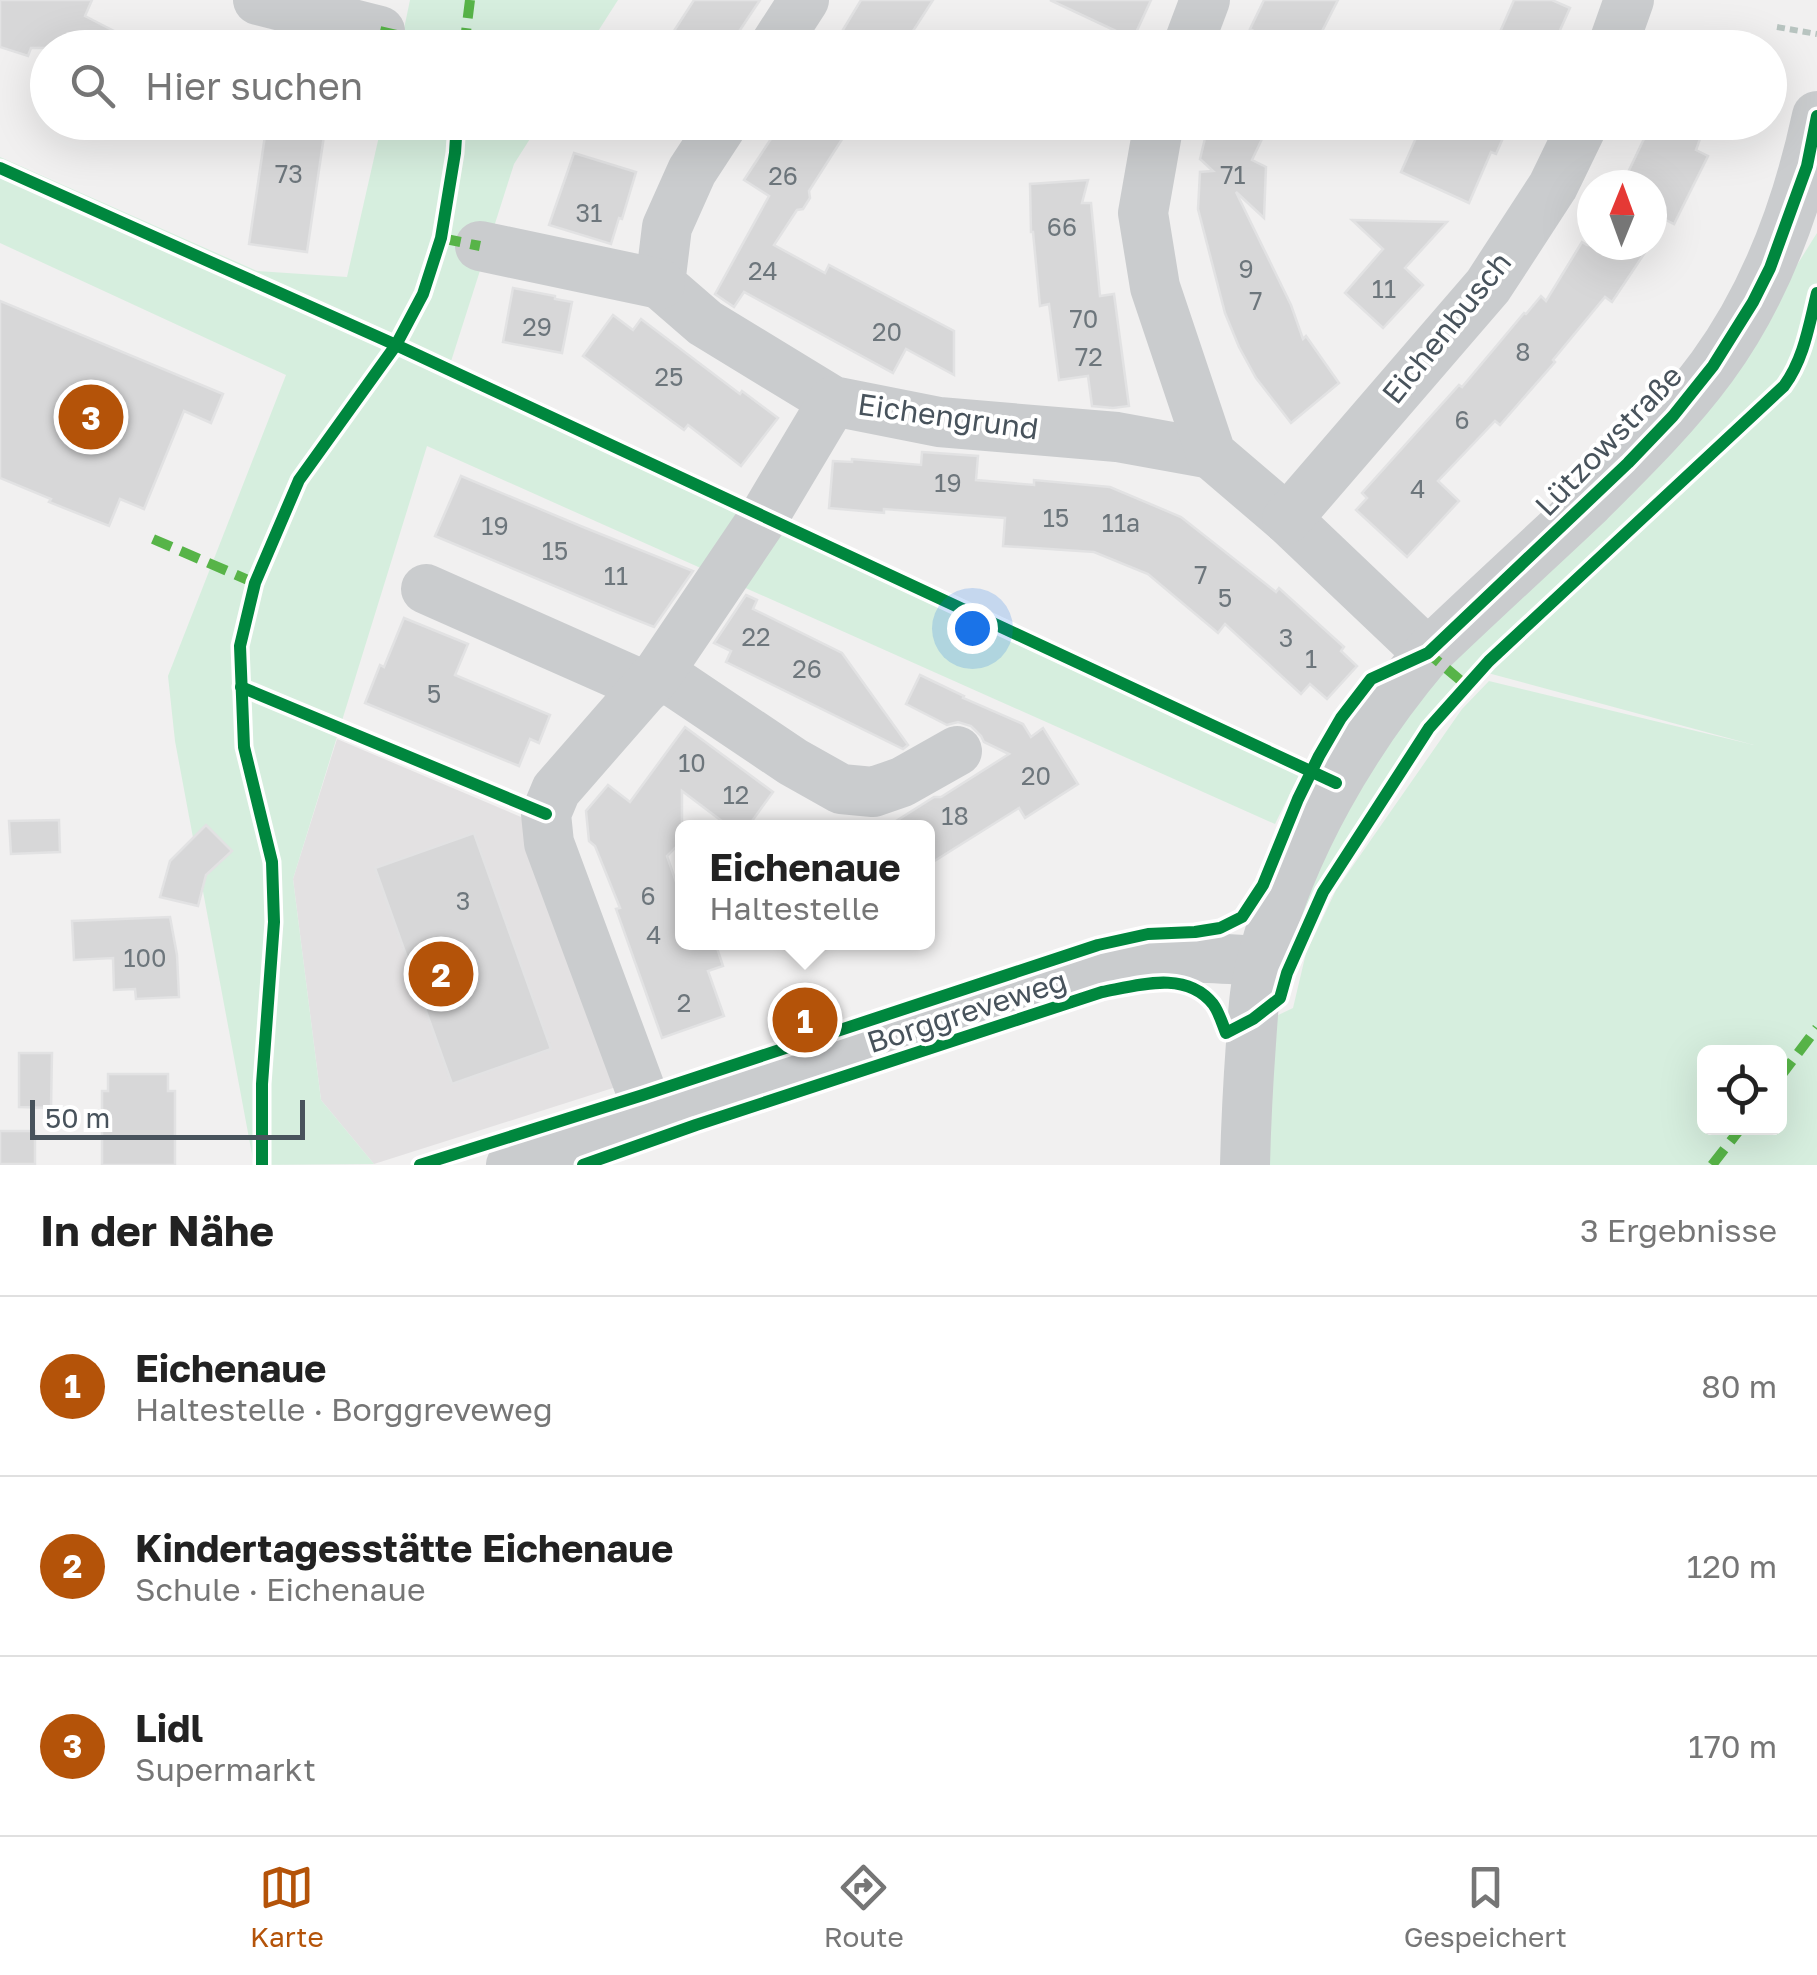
<!DOCTYPE html>
<html lang="de">
<head>
<meta charset="utf-8">
<style>
  body { margin:0; font-family:"Golos Text",sans-serif; background:#f6f6f6; color:#222 }
  .controls { position:absolute; right:30px; bottom:30px; display:grid; overflow:hidden; border-radius:15px; box-shadow:0 10px 40px #0002 }
  .controls button { width:90px; height:90px; display:grid; place-items:center; padding:0; border:0; border-bottom:2px solid #e0e0e0; background:#fff; color:#222; font:50px sans-serif }
  .compass { position:absolute; left:1577px; top:170px; width:90px; height:90px; border-radius:50%; background:#fff; box-shadow:0 10px 40px #0002; rotate:1deg }
  .scale { position:absolute; left:30px; bottom:25px; width:275px; box-sizing:border-box; padding-left:10px; border:5px solid #48535c; border-top:0; font-size:28px; line-height:35px; white-space:nowrap; color:#48535c; -webkit-text-stroke:8px #fff; paint-order:stroke }
  .you { position:absolute; left:972px; top:628px; width:35px; height:35px; margin:-25px; border:8px solid #fff; border-radius:50%; background:#1a73e8; box-shadow:0 0 0 15px #1a73e833 }
  .badge { display:grid; place-items:center; width:65px; height:65px; border-radius:50%; background:#b45309; color:#fff; font-size:32px; font-weight:700 }
  .pin { position:absolute; translate:-50% -50%; border:5px solid #fff; box-shadow:0 2px 10px #0006 }
  .popup { position:absolute; left:675px; top:820px; width:260px; height:130px; box-sizing:border-box; display:grid; place-content:center; border-radius:15px; background:#fff; filter:drop-shadow(0 2px 8px #0005); font-size:32px; white-space:nowrap; color:#767676 }
  .popup b { font-size:38px; color:#222 }
  .popup::after { content:''; position:absolute; left:50%; top:100%; margin-left:-20px; border:20px solid transparent; border-top-color:#fff }
  .list { margin:0; padding:0; list-style:none }
  h2 { display:flex; justify-content:space-between; align-items:center; height:130px; margin:0; padding:0 40px; font-size:42px }
  h2 small { font-size:32px; font-weight:400; color:#767676 }
  .list li { display:grid; grid-template-columns:65px 1fr auto; gap:30px; align-items:center; box-sizing:border-box; height:180px; padding:0 40px; border-top:2px solid #e0e0e0 }
  .list b { display:block; font-size:38px; white-space:nowrap }
  .list p { margin:0; font-size:32px; white-space:nowrap; color:#767676 }
  .list em { font-size:32px; font-style:normal; color:#767676 }
  .icon { flex:none; width:55px; height:55px; fill:none; stroke:currentColor; stroke-width:2; stroke-linecap:round; stroke-linejoin:round }
  .map { position:relative; flex:none; width:1817px; height:1165px; overflow:hidden }
  .search { position:absolute; background:#fff; box-shadow:0 10px 40px #0002; left:30px; right:30px; top:30px; height:110px; display:flex; align-items:center; gap:25px; box-sizing:border-box; padding:0 35px; border-radius:55px; color:#767676; font-size:38px }
  .sheet { height:670px; background:#fff }
  nav { display:flex; justify-content:space-around; align-items:center; box-sizing:border-box; height:140px; border-top:2px solid #e0e0e0; background:#fff; font-size:28px; color:#767676 }
  nav a { display:grid; justify-items:center; gap:5px }
  nav .on { color:#b45309 }
  .map>svg:first-child { display:block }
</style>
</head>
<body>
<div class="map">
<svg width="1817" height="1165" viewBox="0 0 1817 1165">
  <rect width="100%" height="100%" fill="#f1f0f0"/>
  <path fill="#e3e1e2" d="M337,739L521,817L612,1068L613,1088L374,1164L321,1100L293,879Z"/>
  <g fill="#d6eede" fill-rule="evenodd">
    <path d="M410,0H618L588,47L400,48Z"/>
    <path d="M382,123H540L514,164L447,374L1301,771L1275,824L427,446L293,879L321,1100L374,1164L254,1165L175,741L168,676L286,375L0,243V157L257,271L347,277Z"/>
    <path d="M1817,233V1165H1265L1272,1018L1293,1008L1306,953L1336,890L1462,709L1489,681L1754,745L1473,669L1446,696L1414,740L1318,891L1282,972L1291,929L1351,797L1443,667L1785,284ZM1704,1052H1780V1128H1704Z"/>
  </g>
  <g fill="#d7d7d8" stroke="#e2e2e3" stroke-width="2.5">
    <path d="M0,0H92L85,16L147,48H31L28,56L0,47Z"/>
    <path d="M694,0H760L728,48H663Z"/>
    <path d="M861,0H933L902,48H832Z"/>
    <path d="M1050,0H1151L1133,39Z"/>
    <path d="M1264,0H1338L1316,43L1304,48H1286L1250,29Z"/>
    <path d="M1514,0H1552L1570,8L1552,48H1493Z"/>
    <path d="M267,122H326L307,252L249,244Z"/>
    <path d="M782,122H853L809,191L810,198L803,209L797,210L774,245L825,273L829,265L954,331V375L906,349L893,373L744,292L734,307L715,294L769,196L744,180Z"/>
    <path d="M1209,122H1270L1252,160L1266,167L1264,218L1236,192L1291,305L1303,339L1306,336L1339,383L1291,423L1256,378L1239,347L1225,313L1198,209L1200,172L1213,171L1200,159Z"/>
    <path d="M1423,122H1510L1496,154L1491,152L1469,203L1401,172Z"/>
    <path d="M1652,122H1706L1696,150L1708,156L1674,224L1652,213V185H1622Z"/>
    <path d="M574,153L636,172L622,219L619,218L611,244L549,225Z"/>
    <path d="M1088,180L1082,203H1091L1100,296L1114,294L1129,406L1113,408L1092,406L1088,376L1059,380L1049,304L1040,306L1033,232H1031L1030,184Z"/>
    <path d="M1352,220L1447,222L1405,268L1423,285L1383,328L1345,293L1383,249Z"/>
    <path d="M1582,242L1587,245H1650L1612,302L1605,297L1553,360L1555,362L1500,425L1495,421L1438,481L1459,501L1407,557L1356,510L1367,498L1362,493L1459,385L1462,387L1524,313L1526,314L1541,296L1546,301Z"/>
    <path d="M513,288L555,296V299L572,302L562,353L503,342Z"/>
    <path d="M0,301L223,394L211,423L184,411L144,509L120,499L109,526L49,502L51,499L0,478Z"/>
    <path d="M613,315L633,330L641,319L740,394L742,391L778,418L741,466L688,425L684,430L583,356Z"/>
    <path d="M922,452L978,456L976,480L1034,485V480L1110,487L1181,517L1276,592L1279,588L1344,647L1341,651L1357,666L1327,699L1310,684L1301,694L1225,624L1218,633L1148,574L1094,552L1003,546L1005,518L884,509V513L829,508L833,461L852,462V459L921,465Z"/>
    <path d="M461,476L583,527L693,571L654,627L619,613L435,536Z"/>
    <path d="M746,595L757,600L753,609L842,653L908,745L903,749L726,662L731,651L714,643Z"/>
    <path d="M404,618L468,644L455,675L550,715L539,743L530,739L519,766L365,703L380,665L384,667Z"/>
    <path d="M920,675L964,696L963,698L1023,724L1031,737L1043,728L1078,784L1025,818L1019,808L928,865V828H885L934,797H941L1009,754L984,742L981,736L971,726L958,722L947,725L906,704Z"/>
    <path d="M685,727L773,792L747,828H731L682,791V841L667,856L682,899V942H715L723,966L708,971L724,1016L662,1038L616,909L620,908L595,846L589,841L586,811L608,785L630,802Z"/>
    <path d="M59,820L60,852L11,854L9,821Z"/>
    <path d="M206,825L232,851L206,875L198,906L160,897L170,861Z"/>
    <path d="M474,833L551,1049L452,1084L375,868Z"/>
    <path d="M170,917L177,955L179,997L136,999L135,989L114,990L113,958L74,960L72,921Z"/>
    <path d="M19,1053H52L51,1108L19,1107Z"/>
    <path d="M108,1074H168V1091H175V1165H102V1091H108Z"/>
    <rect x="0" y="1131" width="35" height="33"/>
  </g>
  <g fill="none" stroke-linecap="round" stroke-linejoin="round">
    <path stroke="#b8c4c0" stroke-width="6" stroke-dasharray="8 5" stroke-linecap="butt" d="M1777,27L1817,34"/>
    <g stroke="#caccce" stroke-width="50">
      <path d="M258,0L380,31"/>
      <path d="M773,48L804,0"/>
      <path d="M1187,48L1205,0"/>
      <path d="M1612,48L1629,0"/>
      <path d="M724,122L692,171L667,227L660,284L705,323L833,401L939,422L1117,437L1211,454"/>
      <path d="M1159,122L1143,213L1155,287L1211,454L1287,519L1428,653"/>
      <path d="M480,246L660,284"/>
      <path d="M1287,519L1488,286L1553,186L1584,122"/>
      <path d="M426,589L647,687"/>
      <path d="M659,672L793,762L841,789L873,792L902,782L957,751"/>
      <path d="M651,1118L549,843L546,814L556,790L659,672L765,515L833,401"/>
      <path d="M511,1165L1026,991C1061,981 1097,968 1134,962C1175,954 1220,959 1261,961"/>
      <path d="M1245,1165C1246,1124 1248,1084 1251,1043C1253,1015 1254,986 1262,960C1292,847 1353,742 1428,653C1481,602 1535,553 1589,502C1632,459 1676,416 1712,367C1766,293 1798,205 1817,116"/>
    </g>
    <g stroke="#57b448" stroke-width="10" stroke-dasharray="20 10" stroke-linecap="butt">
      <path d="M380,31L450,48"/>
      <path d="M464,48L470,0"/>
      <path d="M441,238L480,246"/>
      <path d="M153,539L255,583"/>
      <path d="M1423,655L1428,653L1466,685"/>
      <path d="M1780,1077L1817,1028"/>
      <path d="M1712,1165L1741,1128"/>
    </g>
    <defs>
      <g id="cycleway">
        <path d="M0,168L396,345L1336,783"/>
        <path d="M241,687L546,814"/>
        <path d="M262,1165V1084L274,922L272,862L244,747L240,646L255,583L299,480L396,345L423,294L441,238L455,153L457,122"/>
        <path d="M420,1165L643,1095L1098,945L1148,934L1195,932L1220,928L1242,917L1263,885L1298,799L1319,756L1341,718L1371,679L1428,653L1628,463L1673,416L1713,366L1753,302L1770,268L1807,166L1817,116"/>
        <path d="M583,1165L696,1125L1102,992C1139,985 1186,970 1213,1004C1219,1012 1222,1023 1226,1033L1253,1019L1280,998L1287,973L1323,892L1429,728L1489,661L1784,386C1804,359 1809,325 1817,293"/>
      </g>
    </defs>
    <use href="#cycleway" stroke="#fff" stroke-width="19"/>
    <use href="#cycleway" stroke="#00873e" stroke-width="12"/>
  </g>
  <g text-anchor="middle" stroke-width="8" stroke-linejoin="round" paint-order="stroke">
    <g font-size="25" fill="#6d767c">
      <text x="289" y="183">73</text>
      <text x="1233" y="184">71</text>
      <text x="783" y="185">26</text>
      <text x="589" y="222">31</text>
      <text x="1062" y="236">66</text>
      <text x="1246" y="278">9</text>
      <text x="763" y="280">24</text>
      <text x="1384" y="298">11</text>
      <text x="1256" y="310">7</text>
      <text x="1084" y="328">70</text>
      <text x="537" y="336">29</text>
      <text x="887" y="341">20</text>
      <text x="1523" y="361">8</text>
      <text x="1089" y="366">72</text>
      <text x="669" y="386">25</text>
      <text x="1462" y="429">6</text>
      <text x="948" y="492">19</text>
      <text x="1418" y="498">4</text>
      <text x="1056" y="527">15</text>
      <text x="1121" y="532">11a</text>
      <text x="495" y="535">19</text>
      <text x="555" y="560">15</text>
      <text x="1201" y="584">7</text>
      <text x="616" y="585">11</text>
      <text x="1225" y="607">5</text>
      <text x="756" y="646">22</text>
      <text x="1286" y="647">3</text>
      <text x="1311" y="668">1</text>
      <text x="807" y="678">26</text>
      <text x="434" y="703">5</text>
      <text x="692" y="772">10</text>
      <text x="1036" y="785">20</text>
      <text x="736" y="804">12</text>
      <text x="955" y="825">18</text>
      <text x="648" y="905">6</text>
      <text x="463" y="910">3</text>
      <text x="654" y="944">4</text>
      <text x="145" y="967">100</text>
      <text x="684" y="1012">2</text>
    </g>
    <g font-size="30" fill="#48535c" stroke="#fff">
      <text transform="translate(1447 328) rotate(-51)" y="10">Eichenbusch</text>
      <text transform="translate(948 417) rotate(8)" y="10">Eichengrund</text>
      <text transform="translate(1609 441) rotate(-46)" y="10">Lützowstraße</text>
      <text transform="translate(967 1012) rotate(-18)" y="10">Borggreveweg</text>
    </g>
  </g>
</svg>
<div class="controls">
<button><svg class="icon" aria-label="locate" viewBox="0 0 24 24"><circle cx="12" cy="12" r="6"/><path d="M12 2v4M12 18v4M2 12h4M18 12h4"/></svg></button>
</div>
<svg class="compass" viewBox="-18 -18 36 36"><path d="M0-13l5 13h-10z" fill="#e53935"/><path d="M0 13l5-13h-10z" fill="#767676"/></svg>
<div class="scale">50 m</div>
<div class="you"></div>
<div class="pin badge" style="left:805px;top:1020px">1</div>
<div class="popup"><b>Eichenaue</b>Haltestelle</div>
<div class="pin badge" style="left:441px;top:974px">2</div>
<div class="pin badge" style="left:91px;top:417px">3</div>
<div class="search"><svg class="icon" aria-label="search" viewBox="0 0 24 24"><circle cx="10" cy="10" r="6"/><path d="M15 15l6 6"/></svg>Hier suchen</div>
</div>
<section class="sheet">
<h2>In der Nähe<small>3 Ergebnisse</small></h2>
<ul class="list">
<li><span class="badge">1</span><div><b>Eichenaue</b><p>Haltestelle · Borggreveweg</p></div><em>80 m</em></li>
<li><span class="badge">2</span><div><b>Kindertagesstätte Eichenaue</b><p>Schule · Eichenaue</p></div><em>120 m</em></li>
<li><span class="badge">3</span><div><b>Lidl</b><p>Supermarkt</p></div><em>170 m</em></li>
</ul>
</section>
<nav>
<a class="on"><svg class="icon" aria-label="map" viewBox="0 0 24 24"><path d="M3 6l6-2 6 2 6-2v14l-6 2-6-2-6 2zM9 4v14M15 6v14"/></svg>Karte</a>
<a><svg class="icon" aria-label="directions" viewBox="0 0 24 24"><path d="M12 3l9 9-9 9-9-9zM9 14v-3h6M13 9l2 2-2 2"/></svg>Route</a>
<a><svg class="icon" aria-label="saved" viewBox="0 0 24 24"><path d="M7 4h10v16l-5-4-5 4z"/></svg>Gespeichert</a>
</nav>
</body>
</html>
